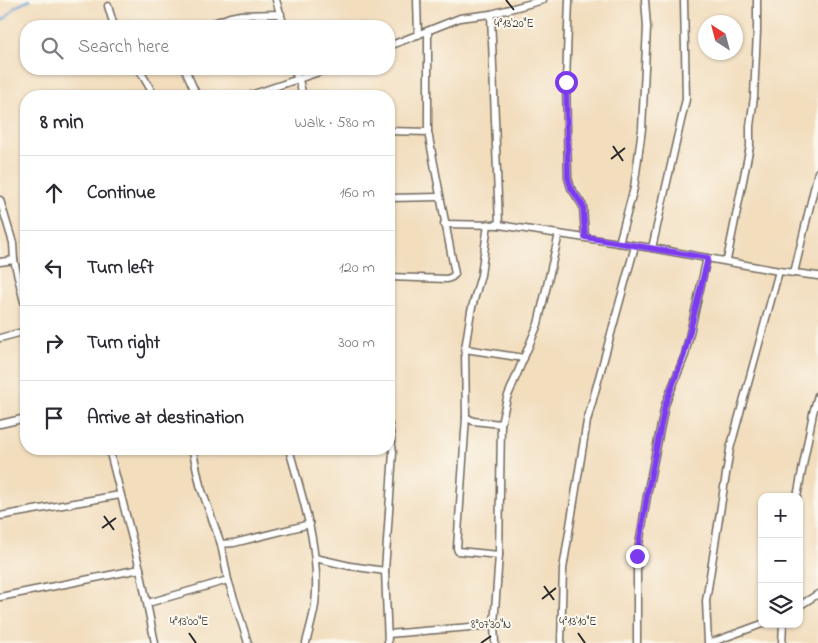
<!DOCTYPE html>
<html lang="en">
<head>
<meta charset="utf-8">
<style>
  body { margin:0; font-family:"Indie Flower",sans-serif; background:#f2f2f3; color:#2b2b33 }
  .controls { position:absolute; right:15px; bottom:15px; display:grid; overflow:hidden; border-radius:10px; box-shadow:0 1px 4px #0004 }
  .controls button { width:45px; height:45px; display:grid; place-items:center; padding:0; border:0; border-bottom:1px solid #e1e1e2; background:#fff; color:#2b2b33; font:25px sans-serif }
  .compass { position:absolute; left:698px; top:15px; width:45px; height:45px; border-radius:50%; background:#fff; box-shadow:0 1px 4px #0004; rotate:324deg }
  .stop { position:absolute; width:15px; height:15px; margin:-11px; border:4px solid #7c3aed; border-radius:50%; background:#fff }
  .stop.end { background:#7c3aed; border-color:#fff; box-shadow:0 1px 5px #0008 }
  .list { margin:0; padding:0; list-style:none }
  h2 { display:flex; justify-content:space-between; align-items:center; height:65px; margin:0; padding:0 20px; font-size:21px }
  h2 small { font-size:16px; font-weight:400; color:#7c7c81 }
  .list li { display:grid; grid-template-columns:32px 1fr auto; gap:15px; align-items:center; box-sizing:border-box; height:75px; padding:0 20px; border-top:1px solid #e1e1e2 }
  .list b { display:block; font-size:19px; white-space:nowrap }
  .list em { font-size:16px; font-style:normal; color:#7c7c81 }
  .icon { flex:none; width:28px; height:28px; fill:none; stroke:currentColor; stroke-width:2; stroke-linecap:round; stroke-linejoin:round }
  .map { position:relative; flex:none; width:818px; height:643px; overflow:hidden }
  .search { position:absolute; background:#fff; box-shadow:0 1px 4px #0004; left:20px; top:20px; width:375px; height:55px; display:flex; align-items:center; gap:12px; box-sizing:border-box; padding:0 18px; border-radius:20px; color:#7c7c81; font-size:19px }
  .panel { position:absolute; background:#fff; box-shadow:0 1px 4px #0004; left:20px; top:90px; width:375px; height:365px; border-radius:20px }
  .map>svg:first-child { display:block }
</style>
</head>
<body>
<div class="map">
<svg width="818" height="643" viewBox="0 0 818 643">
  <rect width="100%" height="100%" fill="#fbf7ec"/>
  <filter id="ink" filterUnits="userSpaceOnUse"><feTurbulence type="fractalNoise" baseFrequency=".02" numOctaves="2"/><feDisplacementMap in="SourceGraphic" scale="10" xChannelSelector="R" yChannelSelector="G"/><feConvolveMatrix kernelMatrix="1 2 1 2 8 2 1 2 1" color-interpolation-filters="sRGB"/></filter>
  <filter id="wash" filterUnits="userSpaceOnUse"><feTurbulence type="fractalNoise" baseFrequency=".0096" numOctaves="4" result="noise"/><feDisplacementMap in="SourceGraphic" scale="20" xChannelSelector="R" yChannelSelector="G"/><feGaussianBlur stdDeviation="1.12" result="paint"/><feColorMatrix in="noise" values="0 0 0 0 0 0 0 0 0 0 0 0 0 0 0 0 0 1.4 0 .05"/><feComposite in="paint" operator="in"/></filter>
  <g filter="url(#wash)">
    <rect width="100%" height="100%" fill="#f2ddbd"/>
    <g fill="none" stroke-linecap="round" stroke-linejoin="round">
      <path stroke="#6ca3da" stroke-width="2" d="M0,21L6,18L15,7L30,0"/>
    </g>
  </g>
  <g filter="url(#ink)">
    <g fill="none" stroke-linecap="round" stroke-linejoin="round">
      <defs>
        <g id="street">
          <path d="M276,0L284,26"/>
          <path d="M417,0L418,35"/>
          <path d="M569,0L566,82L568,178L571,188L583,206L585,237"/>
          <path d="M108,6L114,26"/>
          <path d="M491,14L499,225"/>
          <path d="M206,26L230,17L241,15L281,14"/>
          <path d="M389,46L460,18L491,14L543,0"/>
          <path d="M139,69L151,90L152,96"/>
          <path d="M185,69L197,96"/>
          <path d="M293,69L299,80L303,96"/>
          <path d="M248,96L328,69"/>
          <path d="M389,131L428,132"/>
          <path d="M389,198L439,197"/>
          <path d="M0,200L13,243L14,260L23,298L26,307"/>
          <path d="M444,224L499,225L652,248L779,271L818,276"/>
          <path d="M488,224L481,275L471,311L465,349L466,417L457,548L458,551L499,555"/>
          <path d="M619,243L634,188L642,129L647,27L645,0"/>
          <path d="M652,248L686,99L684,0"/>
          <path d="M727,260L750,146V126L754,97L757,31V0"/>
          <path d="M0,262L14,260"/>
          <path d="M794,273L818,172"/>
          <path d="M389,277L447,279L452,277L455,274L428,132V31"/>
          <path d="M0,338L26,331"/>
          <path d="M465,349L524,358"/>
          <path d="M466,417L473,421L501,424"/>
          <path d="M0,424L26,418"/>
          <path d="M109,449L140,569L155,643"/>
          <path d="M194,449L193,452L200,485L221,544L228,580L248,643"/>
          <path d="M289,449C303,500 321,551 315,605C313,618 309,631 306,643"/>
          <path d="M797,497L813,413L818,395"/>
          <path d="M0,516L120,495"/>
          <path d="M221,544L234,543L310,524"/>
          <path d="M315,558L350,566L385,571"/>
          <path d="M0,597L140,569"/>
          <path d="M148,603L228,580"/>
          <path d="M799,606L818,594"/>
          <path d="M388,634L494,625"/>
          <path d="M388,643L385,571L393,452L389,425"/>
          <path d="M495,643L494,625L499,555L501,424L507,398L538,324L559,234"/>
          <path d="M561,643L563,569L587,421L635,246"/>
          <path d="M637,643V557L648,490L665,405L685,355L707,258"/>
          <path d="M708,643L706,601L730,449L779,271"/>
          <path d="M710,643L762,624"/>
          <path d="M782,643L783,624"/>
        </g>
      </defs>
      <use href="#street" stroke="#71695e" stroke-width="9"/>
      <use href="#street" stroke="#fff" stroke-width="6"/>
    </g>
  </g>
  <g fill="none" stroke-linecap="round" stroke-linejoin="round" filter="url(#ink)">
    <path stroke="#7c3aed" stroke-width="6" d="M566,82L568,178L571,188L583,206L585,237L708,258L684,355L665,405L648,490L637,556"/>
  </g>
  <path fill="none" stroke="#2b2b2b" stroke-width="2" d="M506,0L514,10M613,146L623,161M611,159L625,148M104,516L114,530M102,528L116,518M544,586L554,600M542,599L556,588M189,633L196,643M578,633L585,643M481,643L491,636"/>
  <g font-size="12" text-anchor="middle" fill="#2b2b2b" stroke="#fbf7ec" stroke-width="4" stroke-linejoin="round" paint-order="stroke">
    <text x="514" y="27">4°13'20"E</text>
    <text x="189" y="625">4°13'00"E</text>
    <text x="578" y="625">4°13'10"E</text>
    <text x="491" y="628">8°07'30"N</text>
  </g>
</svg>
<div class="controls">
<button>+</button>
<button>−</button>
<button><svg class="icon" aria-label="layers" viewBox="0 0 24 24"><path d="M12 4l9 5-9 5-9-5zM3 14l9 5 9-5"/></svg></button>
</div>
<svg class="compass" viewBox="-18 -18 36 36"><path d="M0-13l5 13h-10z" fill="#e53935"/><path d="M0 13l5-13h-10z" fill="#7c7c81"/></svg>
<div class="stop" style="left:566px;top:82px"></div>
<div class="stop end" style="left:637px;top:556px"></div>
<div class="search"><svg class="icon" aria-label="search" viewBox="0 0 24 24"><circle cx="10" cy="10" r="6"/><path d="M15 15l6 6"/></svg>Search here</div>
<section class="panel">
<h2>8 min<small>Walk · 580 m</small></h2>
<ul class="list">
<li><svg class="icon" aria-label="ahead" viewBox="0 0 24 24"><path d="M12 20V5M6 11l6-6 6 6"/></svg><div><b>Continue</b></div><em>160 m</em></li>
<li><svg class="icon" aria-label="left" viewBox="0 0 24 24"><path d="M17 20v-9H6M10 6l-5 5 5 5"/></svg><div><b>Turn left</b></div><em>120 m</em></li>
<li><svg class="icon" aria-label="right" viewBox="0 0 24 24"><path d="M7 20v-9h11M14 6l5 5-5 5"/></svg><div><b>Turn right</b></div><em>300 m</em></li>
<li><svg class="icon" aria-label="arrive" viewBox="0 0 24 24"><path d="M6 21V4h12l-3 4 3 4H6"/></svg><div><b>Arrive at destination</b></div></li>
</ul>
</section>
</div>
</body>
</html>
